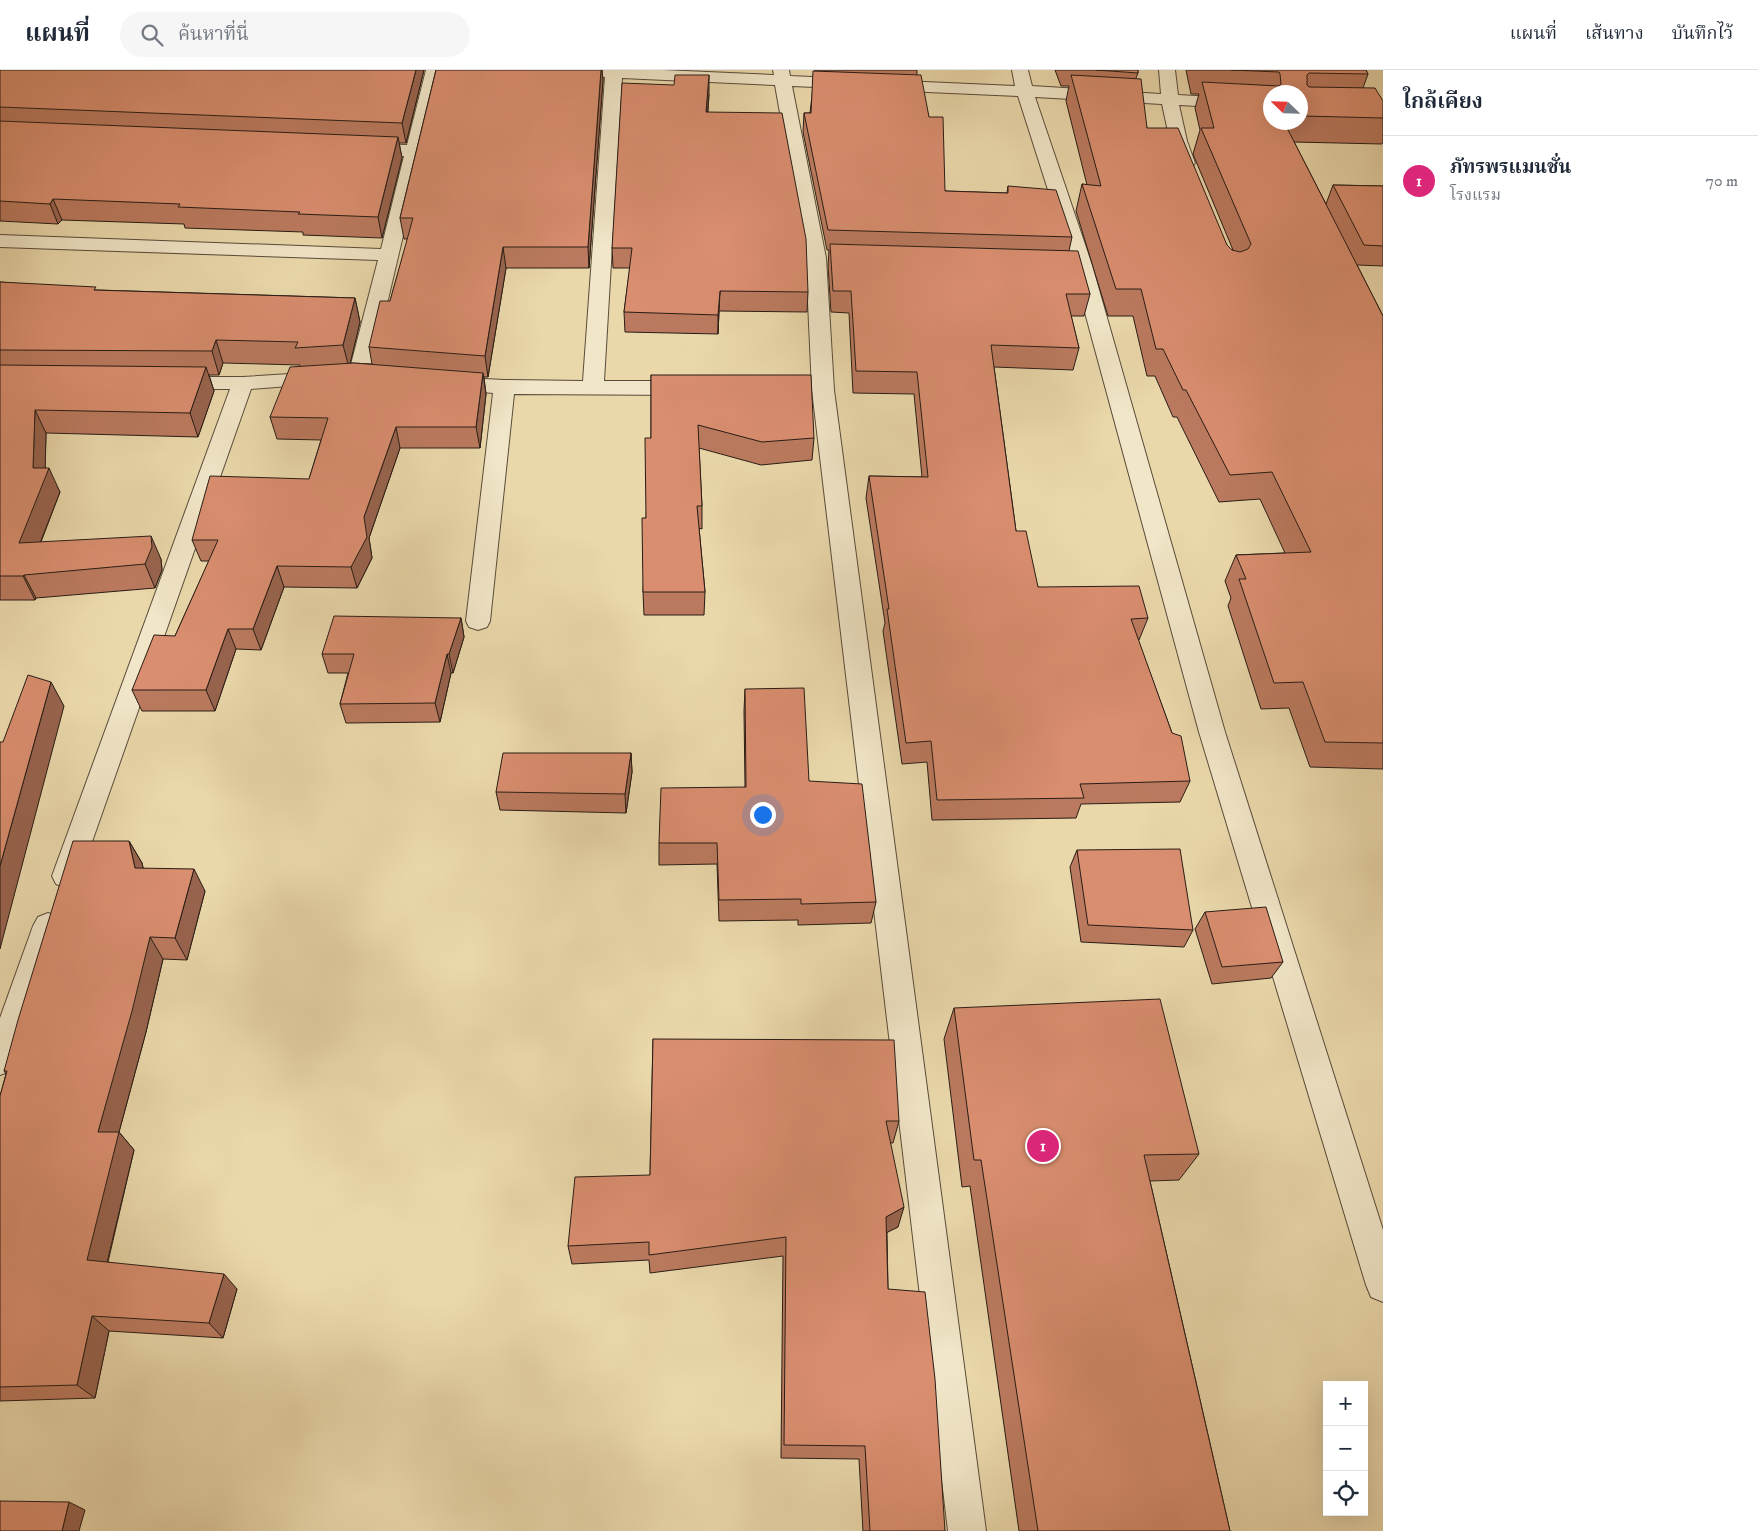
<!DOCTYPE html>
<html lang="th">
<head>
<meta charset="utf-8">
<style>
  body { margin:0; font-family:"IM FELL DW Pica","Noto Serif Thai",serif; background:#f6f6f7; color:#1f2937 }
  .controls { position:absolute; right:15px; bottom:15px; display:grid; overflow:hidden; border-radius:0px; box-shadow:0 5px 20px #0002 }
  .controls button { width:45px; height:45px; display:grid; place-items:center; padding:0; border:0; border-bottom:1px solid #e0e1e3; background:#fff; color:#1f2937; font:25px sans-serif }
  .compass { position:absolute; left:1263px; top:15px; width:45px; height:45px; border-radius:50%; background:#fff; box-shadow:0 5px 20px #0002; rotate:293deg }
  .you { position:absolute; left:762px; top:744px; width:18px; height:18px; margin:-12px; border:4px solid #fff; border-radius:50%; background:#1a73e8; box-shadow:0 0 0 8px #1a73e833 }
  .badge { display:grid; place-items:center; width:32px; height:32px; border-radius:50%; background:#db2777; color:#fff; font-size:16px; font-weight:700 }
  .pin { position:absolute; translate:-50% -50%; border:2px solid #fff; box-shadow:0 1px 5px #0006 }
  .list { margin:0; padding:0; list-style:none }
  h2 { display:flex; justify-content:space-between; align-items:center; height:65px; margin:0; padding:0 20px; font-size:21px }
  h2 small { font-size:16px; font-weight:400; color:#747a83 }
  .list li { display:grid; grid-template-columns:32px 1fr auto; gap:15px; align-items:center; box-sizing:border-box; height:90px; padding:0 20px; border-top:1px solid #e0e1e3 }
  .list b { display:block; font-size:19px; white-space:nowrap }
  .list p { margin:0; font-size:16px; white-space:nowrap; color:#747a83 }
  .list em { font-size:16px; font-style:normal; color:#747a83 }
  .icon { flex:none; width:28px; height:28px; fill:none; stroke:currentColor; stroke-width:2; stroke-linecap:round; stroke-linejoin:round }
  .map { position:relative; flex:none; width:1383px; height:1461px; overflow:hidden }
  header { display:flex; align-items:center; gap:30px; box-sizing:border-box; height:70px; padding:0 25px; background:#fff; border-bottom:1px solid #e0e1e3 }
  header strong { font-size:24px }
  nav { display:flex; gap:28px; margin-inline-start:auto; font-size:18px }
  .search { width:350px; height:45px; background:#f6f6f7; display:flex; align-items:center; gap:12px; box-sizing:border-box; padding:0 18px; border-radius:28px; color:#747a83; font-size:19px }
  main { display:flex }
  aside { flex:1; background:#fff }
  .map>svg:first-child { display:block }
</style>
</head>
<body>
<header>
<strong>แผนที่</strong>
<div class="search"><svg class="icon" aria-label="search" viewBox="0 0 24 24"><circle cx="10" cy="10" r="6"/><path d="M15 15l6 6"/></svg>ค้นหาที่นี่</div>
<nav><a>แผนที่</a><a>เส้นทาง</a><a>บันทึกไว้</a></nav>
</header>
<main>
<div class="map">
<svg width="1383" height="1461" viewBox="0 0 1383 1461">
  <rect width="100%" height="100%" fill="#ead8ab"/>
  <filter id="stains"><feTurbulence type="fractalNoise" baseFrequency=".004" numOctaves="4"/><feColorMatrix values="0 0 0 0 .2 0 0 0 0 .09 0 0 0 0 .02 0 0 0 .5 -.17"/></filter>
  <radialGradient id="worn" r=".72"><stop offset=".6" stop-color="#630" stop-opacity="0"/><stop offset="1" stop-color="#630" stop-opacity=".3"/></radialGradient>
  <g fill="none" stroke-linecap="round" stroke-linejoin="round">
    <defs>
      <g id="minor">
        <path d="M426,0H442L370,306L366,311L359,312L352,311L348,306L378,190L0,177V165L381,179L404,86L363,84L357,83L354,79L357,75L363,74L407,75Z"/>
        <path d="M543,0H662L774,5L773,0H789L790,6L1015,16L1012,0H1028L1032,16L1161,24L1159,0H1175L1178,25L1270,30V40L1179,35L1187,71L1195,93L1192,97L1186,98L1180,97L1170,71L1162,34L1035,27L1092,195L1225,662L1383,1160V1232L1371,1227L1366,1215L1199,662L1072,195L1018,26L792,16L826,188L834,320L986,1461H948L812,320L806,188L775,15L622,8L604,311H688L696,313L699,318L696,323L688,325L514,324L490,551L487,557L478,560L469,557L466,551L493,323L441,318L437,313L441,308L448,307L504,310L583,311L605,7L551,5L545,3Z"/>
        <path d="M321,302L328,303L332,308L328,313L251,319L80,806L76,814L66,818L56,814L52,806L230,319H174L167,318L163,313L167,308L174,307H243Z"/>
        <path d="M48,843L58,847L63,856L16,991L11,1001L0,1005V948L33,856L38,847Z"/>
      </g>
    </defs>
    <use href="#minor" stroke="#584b3a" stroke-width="2"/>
    <use href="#minor" fill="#f1e6c8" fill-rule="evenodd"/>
  </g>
  <g fill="#bb7a5f" stroke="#281c15" fill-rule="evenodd">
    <path d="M0,0H424L406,73H399L402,88L382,168L303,165V162L185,158L184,154L62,150L58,154L0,151Z"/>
    <path d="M436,0H602L603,10L589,198H506L488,307H484L486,324L480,378H400L369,468L372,488L357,518L284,517L261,580L236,579L215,641H142L132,620L175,566L209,491H201L192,470L309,409L321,370L277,369L270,347L300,296V295L223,293L219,305H209L214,321L198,367L46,363L45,398L60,422L41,472L161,489L162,500L155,518L36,528L35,530H0V212L97,220L355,228L360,252L350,293L372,294L369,277L390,231L408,169H404L400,148Z"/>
    <path d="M815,0H917V4L929,47L945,121L1007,123L1008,116L1072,167L1069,181L1090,224L1084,246H1071L1079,278L1073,300L994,297L1016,461L1038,517L1148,548L1139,570H1138L1172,663L1190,711L1180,732L1081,734L1076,748L932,750L927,692L902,694L883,561L885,553L866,428L869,406L922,407L914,324L853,323L849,243L831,242L828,196L829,180H827L803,62L804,43H810Z"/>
    <path d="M1055,0H1138V3L1136,8L1147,58L1227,175L1232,180H1233L1193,84L1200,60L1195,38L1199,24H1191L1186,0H1366L1368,4L1363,18L1383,31V72L1382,74L1294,72L1326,134L1333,115L1383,116V196L1357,195L1383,246V699L1310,697L1289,638L1261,639L1228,536L1231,528L1225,511L1236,485L1285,483L1260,429L1219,432L1177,347H1173L1155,306H1147L1133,246H1108L1076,141L1082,114L1087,115L1066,31L1069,16H1061ZM1270,22H1300V52H1270Z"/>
    <path d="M674,15L709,24L708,42L808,222L807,242L719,241L718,264L625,262L624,242L630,198H613L612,178Z"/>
    <path d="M651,305L814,368L812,390L761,395L699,378L702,436V459L699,458L705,522L704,545H644L643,522L646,448L651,368Z"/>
    <path d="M461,548L464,567L453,603H451L440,652L346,653L340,634L348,603H328L322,584Z"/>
    <path d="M745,619L809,711L876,832L871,853L798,855V850L719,851L717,794L659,795V773L745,717L744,641Z"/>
    <path d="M631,683L632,702L626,743L500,740L496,722Z"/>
    <path d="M129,771L142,793L143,798L205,821L187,890L163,889L146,962L119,1062L134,1080L108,1192L237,1219L223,1268L109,1261L95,1328L0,1331V1026L6,1004L4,1001Z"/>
    <path d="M1077,780L1193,860L1184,877L1081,872L1070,797Z"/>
    <path d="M1205,842L1283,892L1271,908L1212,914L1195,859Z"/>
    <path d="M954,938L1199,1084L1179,1110L1150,1111L1230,1461H1019L970,1116L962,1117L944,969Z"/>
    <path d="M653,969L899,1051L893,1073H890L898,1157L887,1162L888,1219L945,1461H863L859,1389L781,1388L783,1186L650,1203L649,1190L572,1194L568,1176L650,1105Z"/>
  </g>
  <g fill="#98634e" stroke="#281c15">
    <path d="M416,0H424L406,73L402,53Z"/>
    <path d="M601,0H602L603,10L589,198L588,177Z"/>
    <path d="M709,5V24L706,61V42Z"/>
    <path d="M398,67L402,88L382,168L378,147Z"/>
    <path d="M53,129L62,150L58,154L50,134Z"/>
    <path d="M503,177L506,198L488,307L485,286Z"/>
    <path d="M720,221L719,241L718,264V245Z"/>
    <path d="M355,228L360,252L349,298L343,275Z"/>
    <path d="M216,270L223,293L219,305L212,281Z"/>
    <path d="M206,297L214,321L198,367L190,343Z"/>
    <path d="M483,303L486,324L480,378L476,357Z"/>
    <path d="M35,340L46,363L45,407L49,398L60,422L31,496L19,473L33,398Z"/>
    <path d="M396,357L400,378L369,468L372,488L357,518L351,497L364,447Z"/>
    <path d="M151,466L161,489L162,500L155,518L145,494Z"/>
    <path d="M277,496L284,517L261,580L253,559Z"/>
    <path d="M24,505L36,528L35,530L23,506Z"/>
    <path d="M461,548L464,567L453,603L449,584Z"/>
    <path d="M228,559L236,579L215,641L206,620Z"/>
    <path d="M447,584L451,603L440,652L435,633Z"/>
    <path d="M51,612L64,636L0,879V796Z"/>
    <path d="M631,683L632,702L626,743L625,724Z"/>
    <path d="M129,771L142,793L148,821L135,798Z"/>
    <path d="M194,799L205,821L187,890L175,868Z"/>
    <path d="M150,867L163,889L146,962L119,1062L134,1080L104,1205L87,1190L98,1062Z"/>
    <path d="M904,1137L898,1157L880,1166L886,1147Z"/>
    <path d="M224,1204L237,1219L223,1268L209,1253Z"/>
    <path d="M92,1246L109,1261L95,1328L77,1315Z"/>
    <path d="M69,1432L85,1440L79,1461H62Z"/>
  </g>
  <g fill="#d98e6f" stroke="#281c15">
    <path d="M0,0H416L402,53L0,37Z"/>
    <path d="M436,0H601L588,177H503L485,286L369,277L380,231H390L413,148H400Z"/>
    <path d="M1096,0H1138V3Z"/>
    <path d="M1231,0H1366L1368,4L1309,3L1307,5V15L1309,17L1375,18L1383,31V48L1303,46L1300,41V22H1280L1279,19L1276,22H1270V52H1284L1383,246V673L1325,672L1303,612L1274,613L1239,509H1246L1236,485L1311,482L1272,402L1230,405L1186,320H1183L1163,279H1156L1141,219H1116L1082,114L1101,116L1071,5L1141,9L1147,58H1178L1227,175L1232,180L1240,182L1248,179L1251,174L1201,58H1214L1202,12L1279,16L1281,14L1280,4L1279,2Z"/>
    <path d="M813,1L921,5L929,47H943L945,121L1008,123V116L1056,120L1072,167L828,160L804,43H811Z"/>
    <path d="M675,5H709L706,42L782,43L806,169L808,222L720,221L718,245L624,242L632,178H612L622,13L674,15Z"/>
    <path d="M0,51L398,67L378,147L298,144L300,142L178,137L180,134L53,129L50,134L0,131Z"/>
    <path d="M1333,115L1383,116V176L1364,175Z"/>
    <path d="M830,174L1078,181L1090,224H1066L1079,278L991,275L1016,461H1026L1038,517L1139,516L1148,548L1131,549L1172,663L1181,666L1190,711L1080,714L1084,728L937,730L931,671L906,673L887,539H889L869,406L928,407L917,302L856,301L851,221H833Z"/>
    <path d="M0,212L96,217L94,220L355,228L343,275L295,278L298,272L216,270L212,281L0,280Z"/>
    <path d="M354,293L483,303L476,357H396L364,447L367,467L351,497L277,496L253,559H228L206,620H132L154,565L175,566L218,470H192L210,406L309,409L328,348L270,347L290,297Z"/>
    <path d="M0,295L206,297L190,343L35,340L33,398H49L19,473L151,466L152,477L145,494L24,505L23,506H0Z"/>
    <path d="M651,305H811L814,368L762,372L698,355L702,436H697L705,522H643L642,448H646L645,368H651Z"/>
    <path d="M334,546L461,548L449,584H447L435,633L340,634L354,584H322Z"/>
    <path d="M28,605L51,612L0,796V672H3Z"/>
    <path d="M804,618L809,711L862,714L876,832L801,834V829L719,830L717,773H659L661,718L746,717L745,619Z"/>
    <path d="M503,683H631L625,724L496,722Z"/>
    <path d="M73,771H129L135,798L194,799L175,868L150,867L132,941L98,1062H119L87,1190L224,1204L209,1253L92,1246L77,1315L0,1317V1026L7,1001H4L18,950Z"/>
    <path d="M1180,779L1193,860L1088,855L1077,780Z"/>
    <path d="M1266,837L1283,892L1222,897L1205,842Z"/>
    <path d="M1160,929L1199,1084L1144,1085L1230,1461H1038L981,1090H974L954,938Z"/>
    <path d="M653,969L894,970L899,1051H886L904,1137L886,1147L888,1219L925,1222L935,1309L945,1461H870L865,1376L784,1375L786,1167L649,1185V1172L568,1176L575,1107L650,1105Z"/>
    <path d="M0,1431L69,1432L62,1461H0Z"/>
  </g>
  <rect width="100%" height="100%" filter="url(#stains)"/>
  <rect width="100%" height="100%" fill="url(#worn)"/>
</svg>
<div class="controls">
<button>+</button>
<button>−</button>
<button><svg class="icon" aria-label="locate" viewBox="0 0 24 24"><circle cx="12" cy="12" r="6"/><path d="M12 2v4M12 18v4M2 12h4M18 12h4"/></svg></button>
</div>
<svg class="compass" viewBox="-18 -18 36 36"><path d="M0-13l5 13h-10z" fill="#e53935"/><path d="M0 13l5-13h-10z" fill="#747a83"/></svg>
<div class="you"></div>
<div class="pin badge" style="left:1043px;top:1076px">1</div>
</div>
<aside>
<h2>ใกล้เคียง<small></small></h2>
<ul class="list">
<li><span class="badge">1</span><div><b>ภัทรพรแมนชั่น</b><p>โรงแรม</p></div><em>70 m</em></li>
</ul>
</aside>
</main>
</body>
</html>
